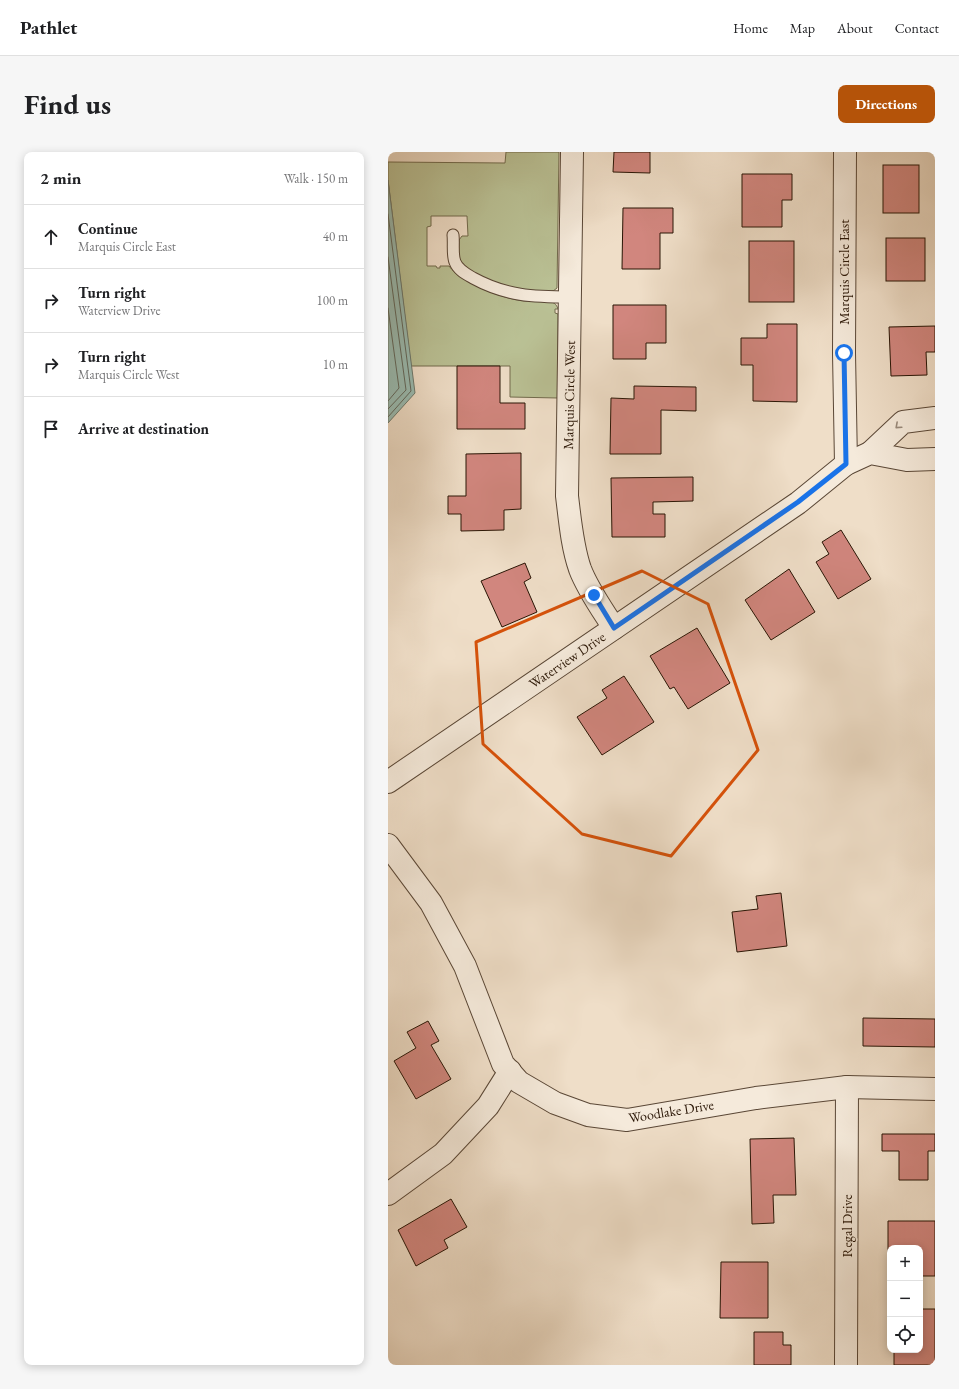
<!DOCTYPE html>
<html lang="en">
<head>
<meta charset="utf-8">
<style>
  body { margin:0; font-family:"EB Garamond",serif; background:#f6f6f6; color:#202124 }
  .controls { position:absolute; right:12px; bottom:12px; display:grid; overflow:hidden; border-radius:8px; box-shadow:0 2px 10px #0003 }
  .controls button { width:36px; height:36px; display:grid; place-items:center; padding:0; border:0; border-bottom:1px solid #e0e0e0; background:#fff; color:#202124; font:20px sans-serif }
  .stop { position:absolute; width:12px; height:12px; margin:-9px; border:3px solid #1a73e8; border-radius:50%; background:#fff }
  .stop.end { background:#1a73e8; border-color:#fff; box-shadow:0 1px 4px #0008 }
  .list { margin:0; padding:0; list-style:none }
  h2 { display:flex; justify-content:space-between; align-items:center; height:52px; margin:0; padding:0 16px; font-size:17px }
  h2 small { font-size:13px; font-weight:400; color:#757577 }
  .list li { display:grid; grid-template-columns:26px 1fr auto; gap:12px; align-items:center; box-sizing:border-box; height:64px; padding:0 16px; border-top:1px solid #e0e0e0 }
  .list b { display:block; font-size:15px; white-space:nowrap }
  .list p { margin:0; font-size:13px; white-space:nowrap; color:#757577 }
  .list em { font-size:13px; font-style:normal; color:#757577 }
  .icon { flex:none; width:22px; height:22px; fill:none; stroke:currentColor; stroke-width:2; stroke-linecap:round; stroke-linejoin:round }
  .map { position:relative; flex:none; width:547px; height:1213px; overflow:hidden; border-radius:8px }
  header { display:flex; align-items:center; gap:24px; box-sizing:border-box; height:56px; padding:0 20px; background:#fff; border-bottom:1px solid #e0e0e0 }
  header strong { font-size:19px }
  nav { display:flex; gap:22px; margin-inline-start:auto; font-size:14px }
  .intro { display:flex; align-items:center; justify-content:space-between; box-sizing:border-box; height:96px; padding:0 24px }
  h1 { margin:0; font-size:28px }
  .button { padding:10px 18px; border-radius:8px; background:#b45309; color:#fff; font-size:14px; font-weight:700 }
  main { display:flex; gap:24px; padding:0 24px }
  aside { flex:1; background:#fff; border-radius:8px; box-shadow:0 2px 10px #0003 }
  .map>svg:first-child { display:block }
</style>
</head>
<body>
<header>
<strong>Pathlet</strong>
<nav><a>Home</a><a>Map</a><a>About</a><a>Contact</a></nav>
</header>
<div class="intro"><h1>Find us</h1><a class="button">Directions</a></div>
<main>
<aside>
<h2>2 min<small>Walk · 150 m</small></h2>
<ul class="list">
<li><svg class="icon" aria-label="ahead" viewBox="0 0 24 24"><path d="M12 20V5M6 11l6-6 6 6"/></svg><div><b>Continue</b><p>Marquis Circle East</p></div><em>40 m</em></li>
<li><svg class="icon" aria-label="right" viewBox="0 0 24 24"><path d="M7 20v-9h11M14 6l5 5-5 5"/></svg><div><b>Turn right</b><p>Waterview Drive</p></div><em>100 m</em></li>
<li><svg class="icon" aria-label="right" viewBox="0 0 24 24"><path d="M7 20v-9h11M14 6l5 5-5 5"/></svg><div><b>Turn right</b><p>Marquis Circle West</p></div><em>10 m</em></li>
<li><svg class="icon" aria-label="arrive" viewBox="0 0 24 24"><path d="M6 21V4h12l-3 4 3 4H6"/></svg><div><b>Arrive at destination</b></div></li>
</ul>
</aside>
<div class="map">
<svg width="547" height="1213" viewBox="0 0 547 1213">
  <rect width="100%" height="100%" fill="#efdec8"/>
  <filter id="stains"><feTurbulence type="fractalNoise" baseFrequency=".005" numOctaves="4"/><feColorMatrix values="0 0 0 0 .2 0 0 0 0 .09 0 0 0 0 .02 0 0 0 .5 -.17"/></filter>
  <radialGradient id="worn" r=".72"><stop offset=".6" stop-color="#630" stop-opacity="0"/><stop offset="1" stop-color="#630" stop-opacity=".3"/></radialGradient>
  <path fill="#bac195" stroke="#726b4d" d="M118,0H171L169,136C155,152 82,127 72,109C70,104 71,94 71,88L74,84H80L79,64H43V74L39,75V114H48L49,116H52V114H61C73,131 115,147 136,149C145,150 157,147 164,150C168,152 169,154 170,157H167V161L170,162V246L122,245V214H23L0,28V10L117,11Z"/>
  <path fill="#9abcb2" stroke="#6d796d" d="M0,28L27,241L0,271Z"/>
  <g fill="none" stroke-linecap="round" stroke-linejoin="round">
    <g stroke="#62685c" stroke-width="1">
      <path d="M0,62L23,239L0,265"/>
      <path d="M0,105L18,238L0,257"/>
      <path d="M0,156L11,236L0,249"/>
    </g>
  </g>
  <g fill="#d1867e" stroke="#291505">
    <path d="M226,0H262V21L225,20Z"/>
    <rect x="495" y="13" width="36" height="48"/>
    <path d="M354,22H404V48H394V75H354Z"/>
    <path d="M235,56H285V81H272V117H234Z"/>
    <rect x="498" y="86" width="39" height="43"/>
    <rect x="361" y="89" width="45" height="61"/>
    <path d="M225,153H278V191H258V207H225Z"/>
    <path d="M379,172H409V250L365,249V213H353V186H379Z"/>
    <path d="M547,174V200H538L539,223L503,224L501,175Z"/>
    <path d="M69,214H112V251H137V277H69Z"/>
    <path d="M246,234L308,235V259L273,258V302H222L223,246L246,247Z"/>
    <path d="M133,301V357L116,358V378L73,379V362H60V344H78V302Z"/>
    <path d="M305,325V349L265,350V362H277V385H224L223,326Z"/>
    <path d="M453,378L483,427L450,447L428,410L441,402L434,390Z"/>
    <path d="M137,411L143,426L136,430L149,460L114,475L93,429Z"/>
    <path d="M401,417L427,460L383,488L357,448Z"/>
    <path d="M309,476L342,531L300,557L286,535L282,537L262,504Z"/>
    <path d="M236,524L266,570L214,603L189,565L219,546L214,538Z"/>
    <path d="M393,741L399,794L349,800L344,760L370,757L368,744Z"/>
    <path d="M475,866L547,867V895L475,894Z"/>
    <path d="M40,869L51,889L43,893L63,927L28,947L6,909L28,896L19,880Z"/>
    <path d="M494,982H547V999H540V1028H511V999H494Z"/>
    <path d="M406,986L408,1043H385L386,1071L364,1072L362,987Z"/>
    <path d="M63,1047L79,1075L56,1088L60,1096L28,1114L10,1078Z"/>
    <path d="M500,1069H547V1124H532V1096H502V1123H500Z"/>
    <path d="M333,1110H380V1166H332Z"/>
    <path d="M532,1157H547V1213H506V1198H532Z"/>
    <path d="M366,1180H395V1193H403V1213H366Z"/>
  </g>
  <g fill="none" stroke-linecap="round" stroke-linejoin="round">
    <defs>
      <path id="service" d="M65,83C66,91 64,103 67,110C70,118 78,122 85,126C118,144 145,145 183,145"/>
      <g id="minor">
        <path d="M184,0L179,344C182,368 184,394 192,417C200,438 214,457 226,476"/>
        <path d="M457,0L456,201L458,312"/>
        <path d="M482,301L515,270L547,266"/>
        <path d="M0,630L410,351L458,312L482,301L519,308L547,307"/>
        <path d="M0,693L43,751L77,814L115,912L131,930L167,951L200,963L239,968L368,946L459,935L547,937"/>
        <path d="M0,1042L55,1002L100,954L122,919"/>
        <path d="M458,1213L459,935"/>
      </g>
    </defs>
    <use href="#service" stroke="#5a4736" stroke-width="13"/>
    <use href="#minor" stroke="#5a4736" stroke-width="24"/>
    <use href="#service" stroke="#f5eadb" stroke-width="11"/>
    <use href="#minor" stroke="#f5eadb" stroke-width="22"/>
  </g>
  <defs><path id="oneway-chevron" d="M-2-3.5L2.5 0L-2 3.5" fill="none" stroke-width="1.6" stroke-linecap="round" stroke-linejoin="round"/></defs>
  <use stroke="#998a7b" href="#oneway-chevron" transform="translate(510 274) rotate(138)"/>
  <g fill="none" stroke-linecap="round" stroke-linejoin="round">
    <path stroke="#1a73e8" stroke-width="5" d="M206,443L226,476L410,350L458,312L456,201"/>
  </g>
  <path fill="none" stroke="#d5520b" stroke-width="3" stroke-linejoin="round" d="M254,419L320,452L370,598L283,704L194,682L95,592L88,490Z"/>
  <g text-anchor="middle" stroke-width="3" stroke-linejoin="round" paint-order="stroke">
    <g font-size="14" fill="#291505" stroke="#f5eadb">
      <text transform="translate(456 120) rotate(-90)" y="5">Marquis Circle East</text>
      <text transform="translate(181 243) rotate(-89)" y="5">Marquis Circle West</text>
      <text transform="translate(179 508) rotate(-34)" y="5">Waterview Drive</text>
      <text transform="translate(283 959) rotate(-9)" y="5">Woodlake Drive</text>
      <text transform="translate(459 1074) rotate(-90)" y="5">Regal Drive</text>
    </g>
  </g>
  <rect width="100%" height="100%" filter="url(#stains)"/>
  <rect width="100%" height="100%" fill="url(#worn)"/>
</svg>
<div class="controls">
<button>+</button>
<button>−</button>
<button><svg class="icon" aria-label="locate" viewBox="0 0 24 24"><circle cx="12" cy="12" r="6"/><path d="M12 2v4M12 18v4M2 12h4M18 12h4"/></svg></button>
</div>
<div class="stop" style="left:456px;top:201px"></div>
<div class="stop end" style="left:206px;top:443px"></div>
</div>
</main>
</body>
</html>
